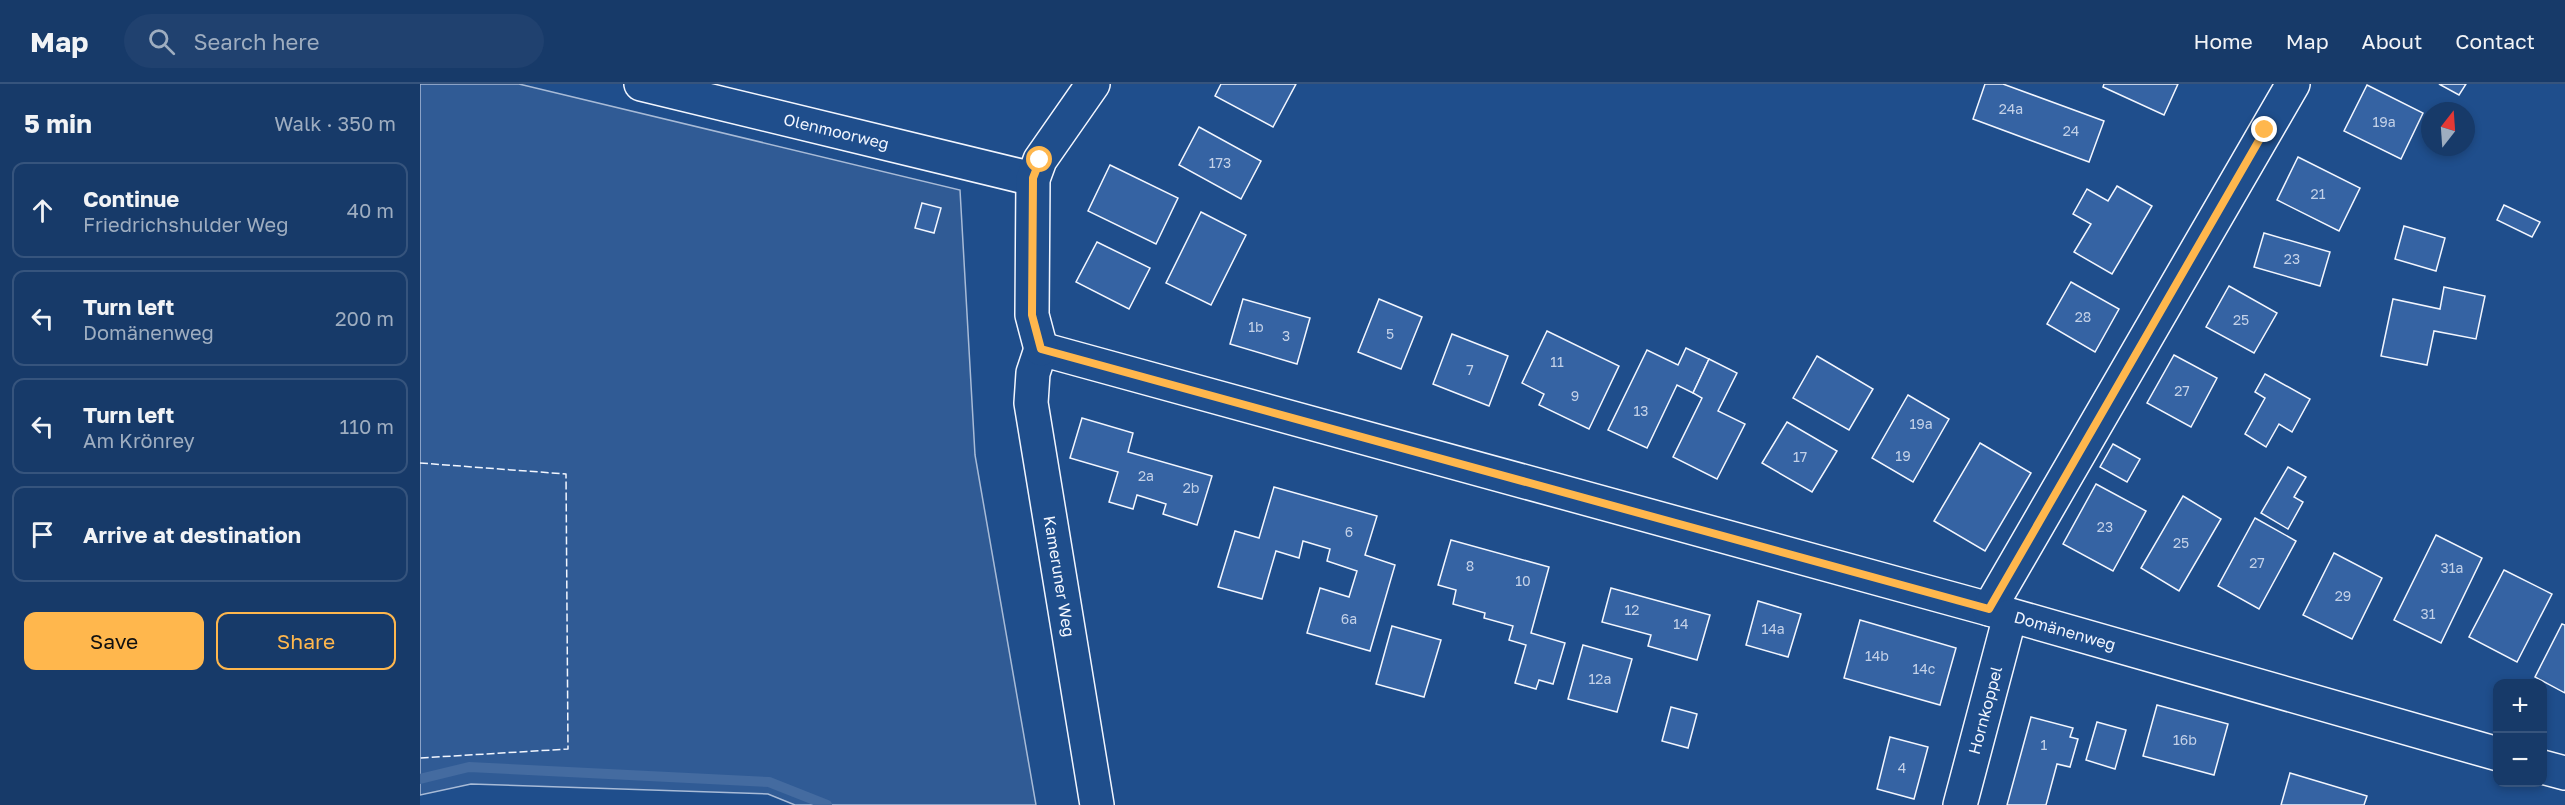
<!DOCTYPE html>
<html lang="en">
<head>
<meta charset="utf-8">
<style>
  body { margin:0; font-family:"Golos Text",sans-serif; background:#20416f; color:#f1f3f6 }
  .controls { position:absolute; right:18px; bottom:18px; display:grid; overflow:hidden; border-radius:12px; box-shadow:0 3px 9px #0003 }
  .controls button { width:54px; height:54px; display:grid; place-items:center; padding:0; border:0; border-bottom:2px solid #36547d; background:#173a69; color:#f1f3f6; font:30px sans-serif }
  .compass { position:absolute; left:2001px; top:18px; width:54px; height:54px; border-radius:50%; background:#173a69; box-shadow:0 3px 9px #0003; rotate:17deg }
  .stop { position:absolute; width:18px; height:18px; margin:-14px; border:4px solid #ffb74d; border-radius:50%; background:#fff }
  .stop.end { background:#ffb74d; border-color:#fff; box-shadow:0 2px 6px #0008 }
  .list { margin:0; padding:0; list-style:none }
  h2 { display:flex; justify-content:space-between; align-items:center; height:78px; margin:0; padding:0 24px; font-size:26px }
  h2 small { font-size:20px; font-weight:400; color:#9eadc0 }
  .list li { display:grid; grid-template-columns:39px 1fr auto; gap:18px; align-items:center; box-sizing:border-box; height:96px; margin:0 12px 12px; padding:0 12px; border:2px solid #36547d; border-radius:12px }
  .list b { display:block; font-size:22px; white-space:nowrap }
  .list p { margin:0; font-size:20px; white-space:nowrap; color:#9eadc0 }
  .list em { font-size:20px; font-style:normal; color:#9eadc0 }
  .actions { display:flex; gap:12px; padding:18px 24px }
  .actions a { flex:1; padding:14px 0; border:2px solid #ffb74d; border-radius:12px; text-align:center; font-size:21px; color:#ffb74d }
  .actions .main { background:#ffb74d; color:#111 }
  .icon { flex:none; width:33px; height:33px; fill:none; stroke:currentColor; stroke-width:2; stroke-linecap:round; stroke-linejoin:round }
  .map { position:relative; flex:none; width:2145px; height:721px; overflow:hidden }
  header { display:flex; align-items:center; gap:36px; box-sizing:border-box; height:84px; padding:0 30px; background:#173a69; border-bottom:2px solid #36547d }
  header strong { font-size:28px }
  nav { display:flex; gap:33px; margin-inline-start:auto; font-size:21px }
  .search { width:420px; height:54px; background:#20416f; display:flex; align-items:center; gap:15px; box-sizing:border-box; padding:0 21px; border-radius:33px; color:#9eadc0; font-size:22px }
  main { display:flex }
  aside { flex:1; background:#173a69 }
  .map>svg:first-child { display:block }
</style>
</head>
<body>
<header>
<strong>Map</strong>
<div class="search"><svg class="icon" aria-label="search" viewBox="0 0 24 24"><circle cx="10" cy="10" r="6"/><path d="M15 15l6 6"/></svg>Search here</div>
<nav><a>Home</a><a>Map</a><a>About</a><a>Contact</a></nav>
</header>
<main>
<aside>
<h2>5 min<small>Walk · 350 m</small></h2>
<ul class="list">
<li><svg class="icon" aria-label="ahead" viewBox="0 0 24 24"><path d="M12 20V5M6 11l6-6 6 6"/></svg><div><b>Continue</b><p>Friedrichshulder Weg</p></div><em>40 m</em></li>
<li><svg class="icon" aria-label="left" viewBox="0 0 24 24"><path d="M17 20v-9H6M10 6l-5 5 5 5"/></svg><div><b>Turn left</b><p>Domänenweg</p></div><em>200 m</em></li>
<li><svg class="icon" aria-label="left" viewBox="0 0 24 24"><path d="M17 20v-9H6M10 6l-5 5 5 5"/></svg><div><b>Turn left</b><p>Am Krönrey</p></div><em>110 m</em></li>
<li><svg class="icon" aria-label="arrive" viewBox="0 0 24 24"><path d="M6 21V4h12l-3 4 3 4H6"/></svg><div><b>Arrive at destination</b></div></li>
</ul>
<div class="actions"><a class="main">Save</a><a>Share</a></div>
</aside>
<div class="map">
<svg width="2145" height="721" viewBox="0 0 2145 721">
  <rect width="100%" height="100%" fill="#1f4e8c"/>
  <path fill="#305b95" stroke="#a8bbd7" stroke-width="1.5" d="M0,0H99L540,106L555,371L616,721H375L348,710L51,700L0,711Z"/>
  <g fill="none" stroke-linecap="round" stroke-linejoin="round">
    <path stroke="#446ba0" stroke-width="10" d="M0,695L49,683L349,698L407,721"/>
  </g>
  <g fill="#3563a3" stroke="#f2f6ff" stroke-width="1.5">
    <path d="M801,0H876L853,43L795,12Z"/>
    <path d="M1565,0H1583L1684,37L1669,78L1553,35Z"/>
    <path d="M1684,0H1758L1744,31L1683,3Z"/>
    <path d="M2019,0H2046L2039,11Z"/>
    <path d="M1947,1L2003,29L1981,75L1924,47Z"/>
    <path d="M779,43L841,77L821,115L759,81Z"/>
    <path d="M1878,73L1940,104L1919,147L1857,116Z"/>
    <path d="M690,81L758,114L736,160L668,127Z"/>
    <path d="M1697,102L1732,122L1692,190L1654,168L1671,140L1653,130L1667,105L1688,117Z"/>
    <path d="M502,119L521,124L514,149L495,144Z"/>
    <path d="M2084,121L2120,138L2112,153L2077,136Z"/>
    <path d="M781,128L826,151L791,221L746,199Z"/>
    <path d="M1984,142L2025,154L2016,187L1975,175Z"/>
    <path d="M1844,149L1910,168L1900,202L1834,183Z"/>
    <path d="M677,158L730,184L709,225L656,198Z"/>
    <path d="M1651,198L1699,225L1675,268L1627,240Z"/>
    <path d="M1809,202L1857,229L1834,269L1786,243Z"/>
    <path d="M2024,203L2065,212L2056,255L2014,247L2007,281L1961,272L1973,215L2020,225Z"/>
    <path d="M823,215L890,234L877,280L810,260Z"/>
    <path d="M959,215L1002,233L981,285L938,268Z"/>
    <path d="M1127,247L1199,282L1169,345L1119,321L1124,310L1102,299Z"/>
    <path d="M1032,250L1088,272L1069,322L1013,300Z"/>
    <path d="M1266,264L1289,275L1273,309L1257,301L1227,364L1188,346L1227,266L1258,281Z"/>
    <path d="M1754,271L1797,294L1771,343L1727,319Z"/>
    <path d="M1397,272L1453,305L1429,346L1373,314Z"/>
    <path d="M1289,275L1317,289L1298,327L1325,340L1297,395L1253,373L1282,314L1273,309Z"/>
    <path d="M1845,290L1890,315L1872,348L1859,340L1846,363L1825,350L1845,314L1835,308Z"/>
    <path d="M1488,311L1529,335L1493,398L1452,374Z"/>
    <path d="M662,334L713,349L708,368L792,392L777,441L743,430L746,420L717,411L713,425L689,418L698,388L650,374Z"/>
    <path d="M1367,338L1417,367L1392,408L1342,379Z"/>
    <path d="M1560,359L1611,389L1565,467L1514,437Z"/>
    <path d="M1693,360L1720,375L1707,398L1680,383Z"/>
    <path d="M1868,383L1886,393L1874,413L1883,418L1868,445L1841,429Z"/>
    <path d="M1676,400L1726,427L1693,487L1643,460Z"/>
    <path d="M854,403L957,432L945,471L975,481L950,567L887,549L900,504L929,513L937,487L907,477L910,465L883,457L879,474L856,467L842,515L798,503L815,447L839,454Z"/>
    <path d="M1763,412L1801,435L1759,507L1721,484Z"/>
    <path d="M1835,434L1876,457L1839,525L1798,502Z"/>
    <path d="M2016,451L2062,474L2021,559L1974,536Z"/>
    <path d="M1031,456L1129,483L1111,549L1145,559L1133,600L1119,596L1116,605L1095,599L1106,561L1089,556L1093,542L1064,534L1065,529L1033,520L1036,506L1018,501Z"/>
    <path d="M1914,469L1962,494L1932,555L1883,531Z"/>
    <path d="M2084,486L2132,510L2097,578L2049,553Z"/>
    <path d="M1191,504L1290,531L1277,576L1228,562L1231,551L1182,538Z"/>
    <path d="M1338,517L1381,530L1368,573L1326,561Z"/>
    <path d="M1440,536L1536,564L1520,621L1424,594Z"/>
    <path d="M2142,540L2145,541V609L2115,593Z"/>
    <path d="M972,542L1021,556L1004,613L956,600Z"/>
    <path d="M1163,561L1212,575L1197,628L1148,615Z"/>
    <path d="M1737,621L1808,640L1794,691L1723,672Z"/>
    <path d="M1251,623L1277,630L1268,664L1242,657Z"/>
    <path d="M1611,633L1653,644L1650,653L1658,655L1650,683L1637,680L1626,721H1587Z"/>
    <path d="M1677,638L1706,646L1695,685L1666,676Z"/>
    <path d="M1470,653L1508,663L1494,715L1457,705Z"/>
    <path d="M1870,689L1947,712L1944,721H1861Z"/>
  </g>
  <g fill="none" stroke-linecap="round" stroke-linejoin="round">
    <defs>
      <g id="minor">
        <path id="s1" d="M221,0L613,95"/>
        <path id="s2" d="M621,265L1569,525L2078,670"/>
        <path id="s3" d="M621,265L613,289L611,319L677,721"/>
        <path d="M621,265L612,231L613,95L620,76L673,0"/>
        <path d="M1569,525L1873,0"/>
        <path d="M2122,683L2145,689"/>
        <path id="s4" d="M1540,721L1590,532"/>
      </g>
    </defs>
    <use href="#minor" stroke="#f2f6ff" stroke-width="36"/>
    <use href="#minor" stroke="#1f4e8c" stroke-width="33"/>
    <path stroke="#f2f6ff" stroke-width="1.5" stroke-dasharray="8 3" stroke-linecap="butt" d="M0,379L146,390L148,665L0,674"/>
  </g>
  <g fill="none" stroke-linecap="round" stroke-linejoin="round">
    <path stroke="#ffb74d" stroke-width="8" d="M620,76L613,94L612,231L621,265L1569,525L1845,46"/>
  </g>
  <g text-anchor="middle" stroke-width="4.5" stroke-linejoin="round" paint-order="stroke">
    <g font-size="14" fill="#c3d1e8">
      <text x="1591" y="30">24a</text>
      <text x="1964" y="43">19a</text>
      <text x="1651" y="52">24</text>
      <text x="800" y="84">173</text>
      <text x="1898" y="115">21</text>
      <text x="1872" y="180">23</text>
      <text x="1663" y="238">28</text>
      <text x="1821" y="241">25</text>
      <text x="836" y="248">1b</text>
      <text x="970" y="255">5</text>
      <text x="866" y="257">3</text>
      <text x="1137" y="283">11</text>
      <text x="1050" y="291">7</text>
      <text x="1762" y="312">27</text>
      <text x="1155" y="317">9</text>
      <text x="1221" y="332">13</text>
      <text x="1501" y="345">19a</text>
      <text x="1483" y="377">19</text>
      <text x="1380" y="378">17</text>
      <text x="726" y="397">2a</text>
      <text x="771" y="409">2b</text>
      <text x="1685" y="448">23</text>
      <text x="929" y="453">6</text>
      <text x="1761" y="464">25</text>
      <text x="1837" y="484">27</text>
      <text x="1050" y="487">8</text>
      <text x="2032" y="489">31a</text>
      <text x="1103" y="502">10</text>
      <text x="1923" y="517">29</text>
      <text x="1212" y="531">12</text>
      <text x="2008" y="535">31</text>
      <text x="929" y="540">6a</text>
      <text x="1261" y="545">14</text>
      <text x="1353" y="550">14a</text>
      <text x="1457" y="577">14b</text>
      <text x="1504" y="590">14c</text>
      <text x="1180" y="600">12a</text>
      <text x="1765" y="661">16b</text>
      <text x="1624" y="666">1</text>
      <text x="1482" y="689">4</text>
    </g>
    <g font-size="16" fill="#f2f6ff" stroke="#1f4e8c">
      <text dy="6" stroke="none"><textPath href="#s1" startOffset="201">Olenmoorweg</textPath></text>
      <text dy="6" stroke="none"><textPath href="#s3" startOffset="231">Kameruner Weg</textPath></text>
      <text dy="6" stroke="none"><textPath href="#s2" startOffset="1062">Domänenweg</textPath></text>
      <text dy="6" stroke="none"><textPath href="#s4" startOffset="98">Hornkoppel</textPath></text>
    </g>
  </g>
</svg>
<div class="controls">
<button>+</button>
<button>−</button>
</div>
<svg class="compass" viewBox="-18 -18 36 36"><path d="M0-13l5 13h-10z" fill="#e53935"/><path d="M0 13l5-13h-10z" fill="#9eadc0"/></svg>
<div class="stop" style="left:620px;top:76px"></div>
<div class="stop end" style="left:1845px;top:46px"></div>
</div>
</main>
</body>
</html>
